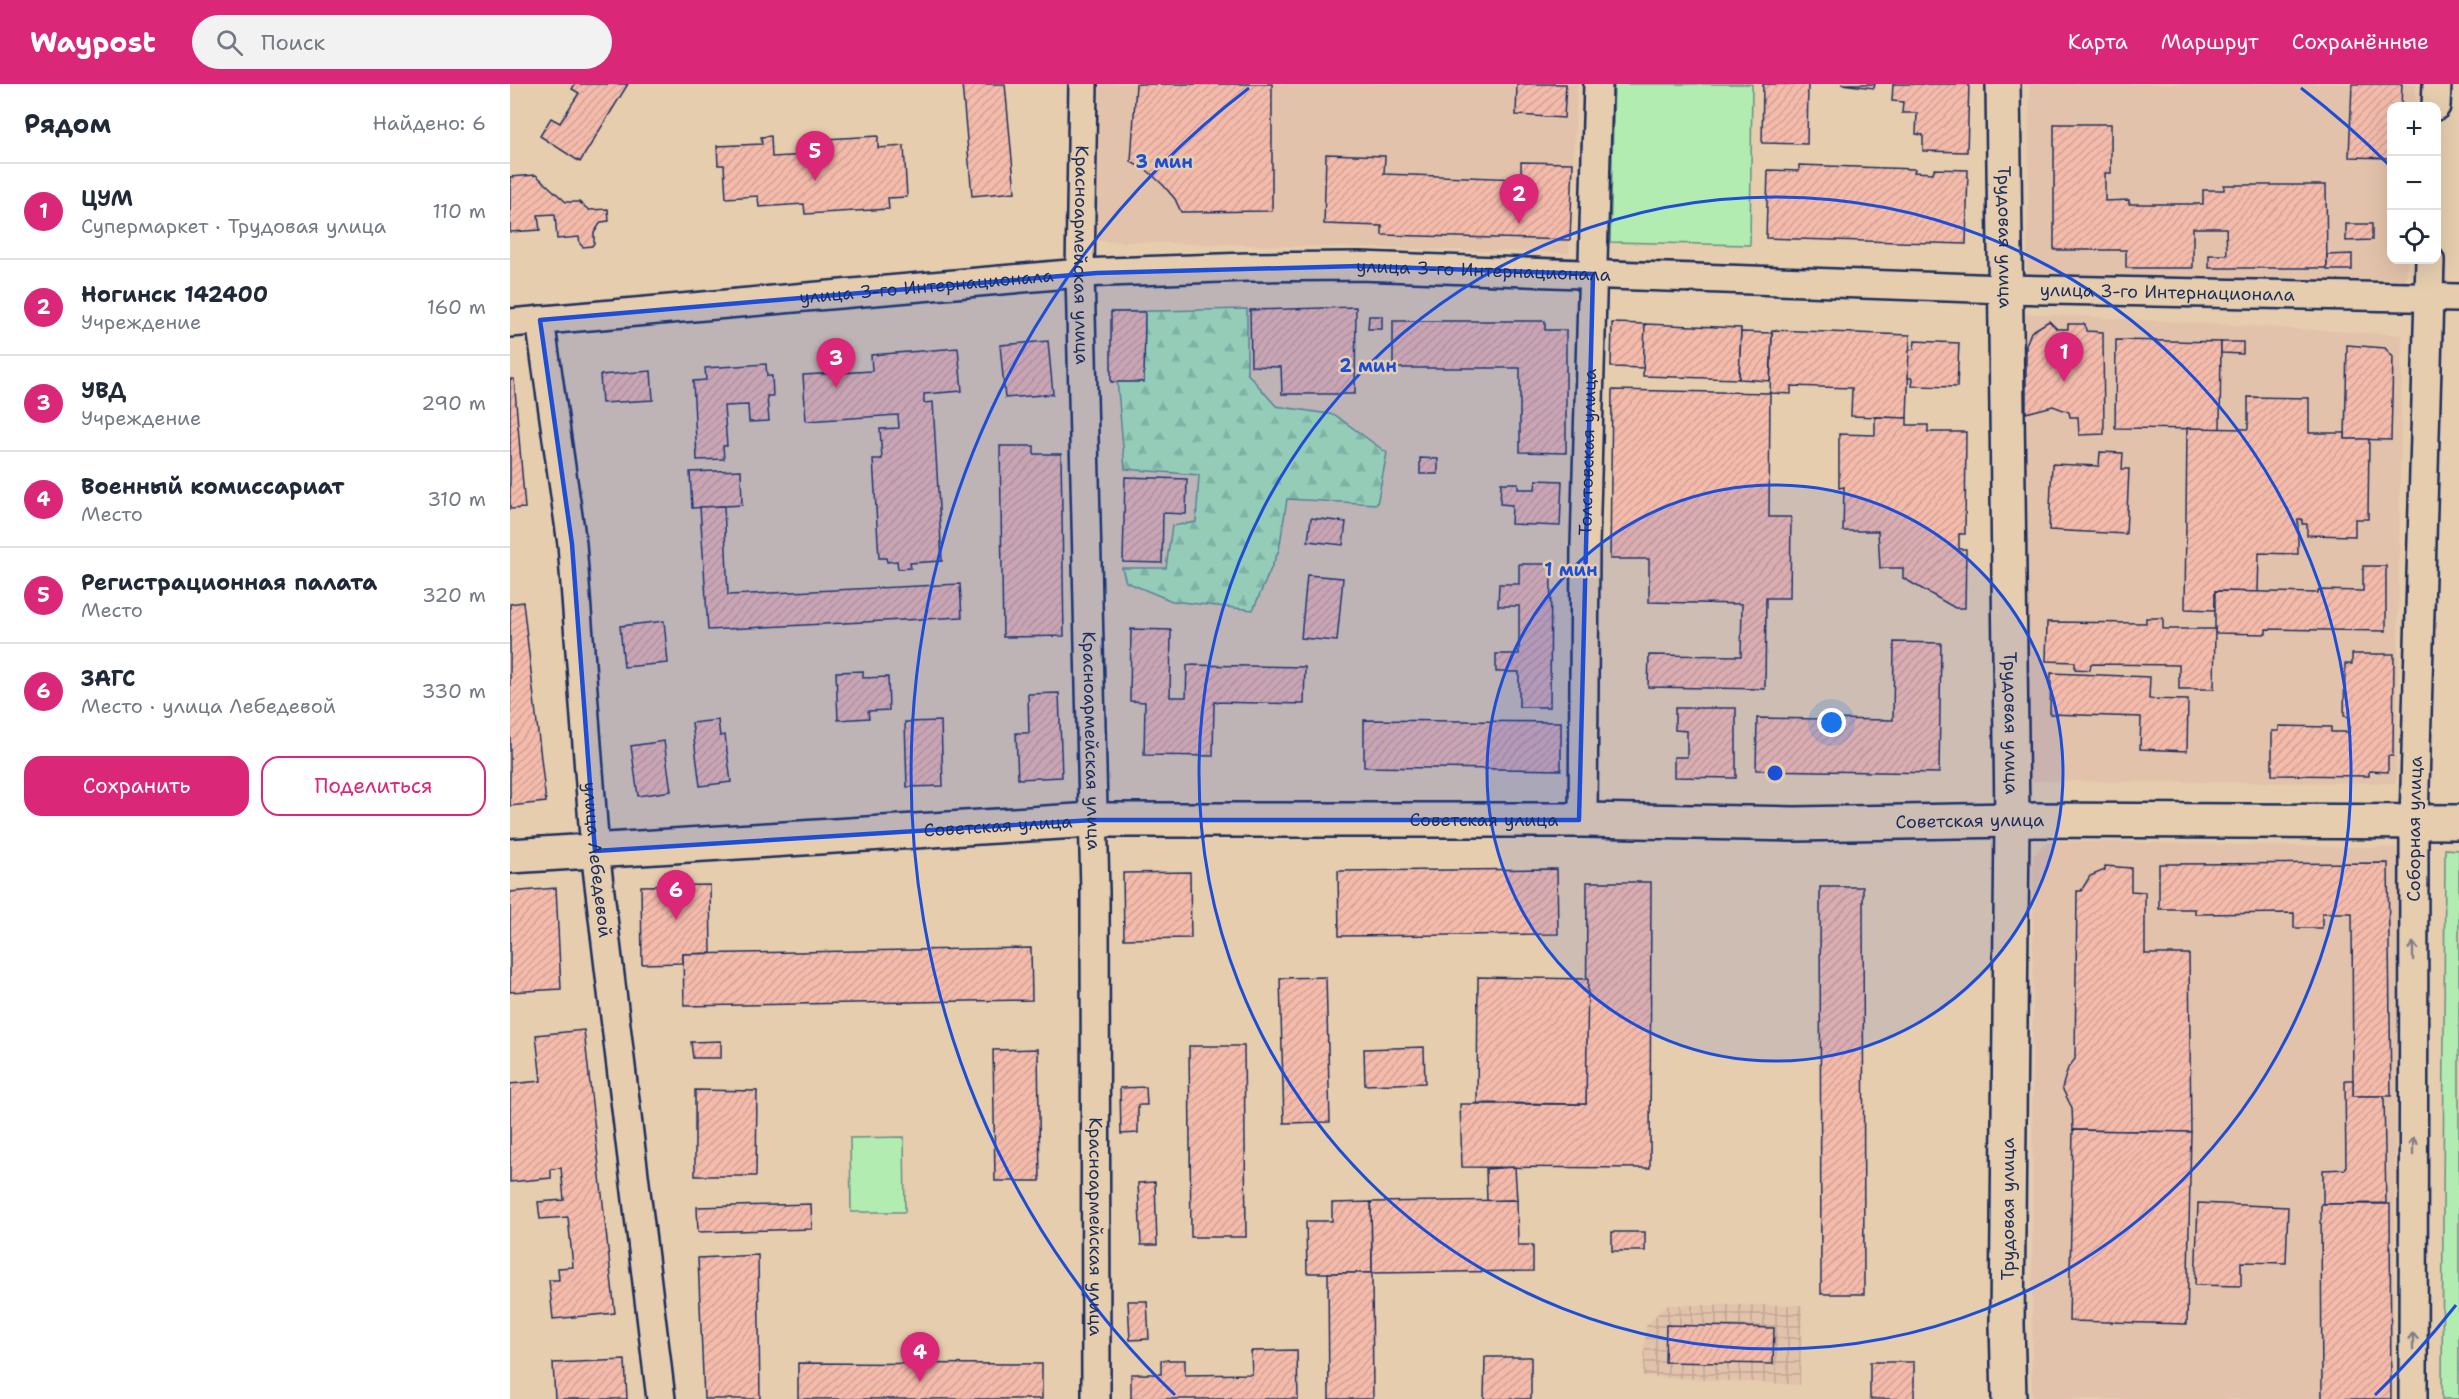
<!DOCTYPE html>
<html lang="ru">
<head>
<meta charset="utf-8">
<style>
  body { margin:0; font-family:"Shantell Sans",sans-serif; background:#f2f2f3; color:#1f2937 }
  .controls { position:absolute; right:18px; top:18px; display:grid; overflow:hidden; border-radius:12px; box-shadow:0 6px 24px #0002 }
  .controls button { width:54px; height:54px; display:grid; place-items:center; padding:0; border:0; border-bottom:2px solid #e0e1e3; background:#fff; color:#1f2937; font:30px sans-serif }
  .you { position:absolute; left:1322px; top:639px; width:21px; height:21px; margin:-15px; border:4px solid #fff; border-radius:50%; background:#1a73e8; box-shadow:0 0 0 9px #1a73e833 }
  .badge { display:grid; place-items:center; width:39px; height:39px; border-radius:50%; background:#db2777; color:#fff; font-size:20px; font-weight:700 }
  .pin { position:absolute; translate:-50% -50px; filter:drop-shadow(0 2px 3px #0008) }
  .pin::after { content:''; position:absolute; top:32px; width:21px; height:18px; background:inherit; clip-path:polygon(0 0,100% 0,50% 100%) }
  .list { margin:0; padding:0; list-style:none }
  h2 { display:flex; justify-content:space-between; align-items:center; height:78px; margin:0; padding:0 24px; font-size:26px }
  h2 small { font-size:20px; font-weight:400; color:#747a83 }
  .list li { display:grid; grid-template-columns:39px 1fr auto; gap:18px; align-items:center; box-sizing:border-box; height:96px; padding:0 24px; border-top:2px solid #e0e1e3 }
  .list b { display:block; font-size:22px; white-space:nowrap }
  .list p { margin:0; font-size:20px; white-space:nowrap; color:#747a83 }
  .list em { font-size:20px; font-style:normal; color:#747a83 }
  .actions { display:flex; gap:12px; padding:18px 24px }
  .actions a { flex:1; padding:14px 0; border:2px solid #db2777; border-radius:18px; text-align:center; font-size:21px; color:#db2777 }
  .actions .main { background:#db2777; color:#fff }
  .icon { flex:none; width:33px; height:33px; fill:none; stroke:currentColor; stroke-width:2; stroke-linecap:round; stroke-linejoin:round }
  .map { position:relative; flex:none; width:1949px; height:1315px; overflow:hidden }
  header { display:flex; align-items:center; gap:36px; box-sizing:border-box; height:84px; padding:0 30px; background:#db2777; color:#fff }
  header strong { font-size:28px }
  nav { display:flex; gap:33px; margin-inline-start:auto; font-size:21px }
  .search { width:420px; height:54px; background:#f2f2f3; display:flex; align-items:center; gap:15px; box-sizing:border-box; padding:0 21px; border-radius:33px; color:#747a83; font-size:22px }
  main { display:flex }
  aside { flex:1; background:#fff }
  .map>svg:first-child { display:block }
</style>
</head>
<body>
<header>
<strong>Waypost</strong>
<div class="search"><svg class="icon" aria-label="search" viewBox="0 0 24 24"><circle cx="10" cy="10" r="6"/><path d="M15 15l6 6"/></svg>Поиск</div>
<nav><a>Карта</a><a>Маршрут</a><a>Сохранённые</a></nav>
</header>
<main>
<aside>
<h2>Рядом<small>Найдено: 6</small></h2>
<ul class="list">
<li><span class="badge">1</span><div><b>ЦУМ</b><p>Супермаркет · Трудовая улица</p></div><em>110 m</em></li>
<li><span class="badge">2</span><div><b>Ногинск 142400</b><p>Учреждение</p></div><em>160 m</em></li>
<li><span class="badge">3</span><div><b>УВД</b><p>Учреждение</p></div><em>290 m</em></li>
<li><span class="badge">4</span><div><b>Военный комиссариат</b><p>Место</p></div><em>310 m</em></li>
<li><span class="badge">5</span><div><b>Регистрационная палата</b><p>Место</p></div><em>320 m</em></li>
<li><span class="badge">6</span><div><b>ЗАГС</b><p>Место · улица Лебедевой</p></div><em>330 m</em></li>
</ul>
<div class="actions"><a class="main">Сохранить</a><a>Поделиться</a></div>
</aside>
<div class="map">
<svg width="1949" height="1315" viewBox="0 0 1949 1315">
  <defs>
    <pattern id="industrial-grid" width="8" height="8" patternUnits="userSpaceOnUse" patternTransform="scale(1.5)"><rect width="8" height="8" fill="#e2c2aa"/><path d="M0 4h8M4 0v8" fill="none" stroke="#c1a795"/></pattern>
    <pattern id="forest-firs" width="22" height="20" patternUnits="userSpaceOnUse" patternTransform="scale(1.5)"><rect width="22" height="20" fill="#b2ecb0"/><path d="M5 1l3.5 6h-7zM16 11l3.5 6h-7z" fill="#98cb9a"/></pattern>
    <pattern id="building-hatch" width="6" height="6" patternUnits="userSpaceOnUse" patternTransform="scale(1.5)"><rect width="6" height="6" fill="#f4bbab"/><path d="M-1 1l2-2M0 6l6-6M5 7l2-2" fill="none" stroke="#d1a196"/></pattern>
  </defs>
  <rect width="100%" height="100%" fill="#e6cdae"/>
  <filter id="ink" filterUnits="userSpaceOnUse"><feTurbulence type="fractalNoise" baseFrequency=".0167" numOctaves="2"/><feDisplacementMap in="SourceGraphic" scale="12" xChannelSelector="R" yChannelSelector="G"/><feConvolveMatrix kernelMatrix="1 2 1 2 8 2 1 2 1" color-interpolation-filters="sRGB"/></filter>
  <g filter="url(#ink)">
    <g fill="#e2c2aa">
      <path d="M590,0H1067L1059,169L586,157Z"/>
      <path d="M1520,0H1906L1905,22H1882V176H1897L1896,197L1517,191Z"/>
      <path d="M1510,229L1892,251L1886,699L1519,697Z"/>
      <path d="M1543,757L1889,764L1882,1315H1522L1523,772L1532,762Z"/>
    </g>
    <path fill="url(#industrial-grid)" d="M1156,1221H1292L1290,1301L1133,1292L1136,1242Z"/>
    <path fill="url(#forest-firs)" stroke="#668e87" stroke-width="1.5" d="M737,225V289L766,322L825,331L877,369L867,420L777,415L769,466L743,526L662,517L616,498L612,484H656L662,442L686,438L689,391L615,385L601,228Z"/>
    <g fill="#b2ecb0" stroke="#668e87" stroke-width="1.5">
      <path d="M1104,0H1242L1240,161L1100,158Z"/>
      <path d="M1935,765L1949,766V1315H1932Z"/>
      <path d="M394,1053L395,1128H341L340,1054Z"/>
    </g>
    <g fill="url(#building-hatch)" stroke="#1b2f5e" stroke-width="1.5">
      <path d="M65,0H118L70,78L30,52L41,34L50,39L69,9L62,5Z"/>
      <path d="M452,0H495L505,108L462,112Z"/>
      <path d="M626,0H762V127L671,128L665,115L653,101L638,87L621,78Z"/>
      <path d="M1007,0H1056L1054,34L1006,31Z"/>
      <path d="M1253,0H1298L1297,60L1252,59Z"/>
      <path d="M1331,0H1365L1364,4Z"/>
      <path d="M1383,0H1459L1457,68L1413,67V51L1406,50L1407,29H1392L1393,18L1382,17Z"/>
      <path d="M1842,0H1892L1891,22H1882V74L1839,73Z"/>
      <path d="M1544,40H1601V89H1595V117L1619,116V120H1693V106H1714V101H1816L1817,184H1699V171H1717L1716,144H1683V184H1616V166H1544Z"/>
      <path d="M261,52L262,73L298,71L297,56L368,52V64L394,62L397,113L378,114L379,125L295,130L294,120L249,123L248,112L216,114L214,81H208L207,62L252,60L251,53Z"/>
      <path d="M816,70L875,72L874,90L1011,95V78L1063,79L1060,156L872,151V142L814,140Z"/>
      <path d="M1289,81L1405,85L1404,88L1423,89L1424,85L1458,86L1456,160L1256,154L1258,86L1289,87Z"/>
      <path d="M26,91L56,118H69L79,126L98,125L99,137L91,138L84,149V159L82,162L73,163L70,160L69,153L47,155L45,130L28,131L30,146L0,148V93Z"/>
      <path d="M1836,140H1862V156L1836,157Z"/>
      <path d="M1842,170V186H1817V171Z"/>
      <path d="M846,223L845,310H772L771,283L741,282L740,226Z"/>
      <path d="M601,228H635L634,298H601Z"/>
      <path d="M859,232H872V245H858Z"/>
      <path d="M883,237H1035V246H1056V369L1010,368V284H883Z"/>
      <path d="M1539,237L1547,245H1558V240H1575L1576,247L1593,248L1594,350L1569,351L1568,333H1560L1559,328L1543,322L1516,329V261L1521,248Z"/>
      <path d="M1102,239L1135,240L1134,284L1101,283Z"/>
      <path d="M1135,240L1231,244L1229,295L1133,292Z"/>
      <path d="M1262,246L1400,251L1397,334L1341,332L1342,304L1281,302V310L1260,309Z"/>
      <path d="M1231,248L1262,249L1260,297L1229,295Z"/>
      <path d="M1606,256L1711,258L1710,345L1605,344Z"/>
      <path d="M538,257L543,310L495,314L490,261Z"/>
      <path d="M1405,257L1449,259L1447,303L1402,302L1403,294H1398L1399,266L1404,265Z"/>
      <path d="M1711,258H1733V270L1711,269Z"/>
      <path d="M1837,261L1875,264L1883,273L1881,356L1835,355Z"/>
      <path d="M448,264L452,307L414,310V319L423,318L432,477L400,479L401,484L388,485L387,477L377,478L376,474H369L363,375H372L370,345L389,344L388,331L296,337L293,291L362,287L361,271Z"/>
      <path d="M256,280L257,292H262L263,312H257L259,337L239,338L238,321L214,322L217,362H213L214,375L187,376L183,297L196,296L195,284Z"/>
      <path d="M141,287L143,316L92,319L90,291Z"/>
      <path d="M0,295H4L15,424L0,425Z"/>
      <path d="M1102,306L1260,309L1259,433H1281L1280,514H1256L1255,605L1138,603L1139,571L1231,572L1232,520L1139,518V475H1100Z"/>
      <path d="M1738,313L1799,314V349H1835V355H1859L1858,435H1845V452L1797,451V440H1792V435H1788V470L1749,469L1748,508L1705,507V526L1675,525L1677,344L1738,345Z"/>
      <path d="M1365,333L1397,334V341H1418V348H1456L1455,450H1449V465H1456L1455,524H1445L1393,494V484H1370L1368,447H1333L1334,403L1329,404V350L1365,351Z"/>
      <path d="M490,362H524V370H551L554,552L493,553Z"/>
      <path d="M1590,368L1613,369L1612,385H1619L1616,450L1539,446L1542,380L1589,382Z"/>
      <path d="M910,374L928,375V390H910Z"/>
      <path d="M231,386L232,421L182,424L180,388Z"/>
      <path d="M615,393L677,395L676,430L653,429L652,479L613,478Z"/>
      <path d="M1026,396L1052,397L1050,442L1001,440L1002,421L990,420L991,399H1008V405H1025Z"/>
      <path d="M214,422L218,511L450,500L452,533L198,546L190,423Z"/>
      <path d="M801,434L836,438L833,461L798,457Z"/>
      <path d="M1009,480H1041L1040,623H1009V588H986V570H1009V522H988L989,500H1009Z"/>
      <path d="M1853,482H1876V547L1756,545V550L1705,549V507L1808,509V506L1853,507Z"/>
      <path d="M797,491L833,494L827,557L791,554Z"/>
      <path d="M13,518L36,718L0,722V520Z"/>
      <path d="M1636,534H1653V545H1705L1704,605H1669V581L1581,580L1580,586L1565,585V578L1536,577L1537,538L1636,539Z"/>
      <path d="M154,537L158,579L114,583L110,542Z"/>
      <path d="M621,545L661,546L660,613H676L677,581L795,583L794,620L704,618L703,672L634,671L635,618L620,617Z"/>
      <path d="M1384,558L1431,559L1429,689L1246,686L1247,634L1383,636Z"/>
      <path d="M1842,570H1884L1883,672H1878V688L1859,687V692L1762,691V647H1769V642L1821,643V648H1839V633L1834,632L1835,580H1842Z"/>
      <path d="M353,587V594L378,593L379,626L358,627L359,634L328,636L326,588Z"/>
      <path d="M1541,589L1640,593L1639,615L1678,616L1677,667L1630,665L1631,633L1540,630Z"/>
      <path d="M549,609L552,693L508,695L506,649H519L518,610Z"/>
      <path d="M1165,624H1226V694L1164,693V673H1177V647L1165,646Z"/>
      <path d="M208,636L210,652L215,651L221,698L190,702L182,639Z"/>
      <path d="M854,636L1051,638V686L854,683Z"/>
      <path d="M431,637L433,702L397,703L395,638Z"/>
      <path d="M154,657L161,707L128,712L121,662Z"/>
      <path d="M1878,779L1881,1012H1843L1842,829H1812V844H1784V829L1685,830V825H1649V780Z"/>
      <path d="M1595,782L1621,784V807L1635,808V870H1679L1681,1048L1563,1046L1562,1024L1552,1004L1558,984L1565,975L1567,807H1571L1580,792L1595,786Z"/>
      <path d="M1047,785L1048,850L829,852L828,787Z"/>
      <path d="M680,788L681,854L614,855L613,789Z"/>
      <path d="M1077,798H1141L1140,1084L952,1083L950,1020H1076Z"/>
      <path d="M200,801L201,869L173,870V879L132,880L131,802Z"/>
      <path d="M1310,803H1353L1354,1210H1311Z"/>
      <path d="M46,804L51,905L0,908V808Z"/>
      <path d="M521,864L522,916L174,922L173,870Z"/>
      <path d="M816,893L820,1038L774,1039L770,894Z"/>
      <path d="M968,893L1078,895L1076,1020L967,1019Z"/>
      <path d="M74,946L105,1229L43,1235L39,1196H49L48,1184L63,1183L58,1133L30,1135L28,1118L54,1116L51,1084L41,1085V1094L0,1098V1000L31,997L26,951Z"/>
      <path d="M211,957V974H183L181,958Z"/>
      <path d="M679,962H734L736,1153H681Z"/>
      <path d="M914,963L915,999L855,1001L854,965Z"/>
      <path d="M528,965L530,1097H485L483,966Z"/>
      <path d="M1835,996H1843V1012H1874L1876,1119L1813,1120V1086L1836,1085Z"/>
      <path d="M636,1003L637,1021H628V1049L611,1050L610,1004Z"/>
      <path d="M185,1006L247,1007L246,1092H185Z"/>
      <path d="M1563,1046L1681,1048L1677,1240L1559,1237Z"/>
      <path d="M1005,1083L1007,1116L977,1117L976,1085Z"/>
      <path d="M645,1098L647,1161H631L628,1099Z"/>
      <path d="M1007,1116L1008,1161H1023V1187L862,1189L861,1118Z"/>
      <path d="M861,1118L862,1189H797L796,1137H822V1119Z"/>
      <path d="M1688,1119L1778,1123L1776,1179L1731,1178V1202L1685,1201Z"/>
      <path d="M301,1120L302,1145L188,1148L187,1123Z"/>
      <path d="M1811,1120H1880L1881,1315H1812Z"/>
      <rect x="1102" y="1148" width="33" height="19"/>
      <path d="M248,1171L250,1315H194L188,1174Z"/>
      <path d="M818,1189H862L863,1315H819Z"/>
      <path d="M618,1217H637L639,1255L620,1256Z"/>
      <path d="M1156,1241L1264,1244L1263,1280L1155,1278Z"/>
      <path d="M787,1266L788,1315H621V1290H651V1276H675V1291L742,1290L741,1267Z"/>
      <path d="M975,1273H1021V1315H974Z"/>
      <path d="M115,1276L117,1315H45L43,1279Z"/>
      <rect x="1360" y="1278" width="44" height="37"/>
      <path d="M288,1279L532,1280V1315H288Z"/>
    </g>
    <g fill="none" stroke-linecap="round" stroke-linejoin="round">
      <defs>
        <g id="street">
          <path id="s1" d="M573,0L570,189L585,808L586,1315"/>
          <path d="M1926,22L1927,0"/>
          <path id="s2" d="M30,236L62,460L85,767L151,1315"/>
          <path id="s3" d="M0,239L570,189L738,183L849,182L1494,205L1949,214"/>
          <path id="s4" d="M1073,736L1075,462L1088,0"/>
          <path id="s5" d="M1903,1315L1904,737L1920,176"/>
        </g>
        <g id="secondary">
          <path id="s6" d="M1493,0L1502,736L1497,1240L1499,1315"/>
          <path id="s7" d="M0,772L583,736H1073L1285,740L1502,736L1949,738"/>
        </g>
      </defs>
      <use href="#street" stroke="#1b2f5e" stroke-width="32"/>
      <use href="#secondary" stroke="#1b2f5e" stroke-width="38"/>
      <use href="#street" stroke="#e6cdae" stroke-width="27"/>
      <use href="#secondary" stroke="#e6cdae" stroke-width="33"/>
    </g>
    <defs><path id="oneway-shaft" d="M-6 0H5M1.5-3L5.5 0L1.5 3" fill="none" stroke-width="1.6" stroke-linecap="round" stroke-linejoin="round" transform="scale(1.5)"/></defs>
    <g stroke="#807e86">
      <use href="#oneway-shaft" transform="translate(1903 867) rotate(-90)"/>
      <use href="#oneway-shaft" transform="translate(1903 1062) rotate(-90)"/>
      <use href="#oneway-shaft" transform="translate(1903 1257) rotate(-90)"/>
    </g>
  </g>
  <path fill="#1d4ed8" fill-opacity="0.2" stroke="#1d4ed8" stroke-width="4.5" stroke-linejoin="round" d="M849,182L1083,190L1069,736H583L85,767L62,460L30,236L587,189Z"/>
  <circle cx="1265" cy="689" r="288" fill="#1d4ed8" fill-opacity=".12"/>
  <g fill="none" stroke="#1d4ed8" stroke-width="3">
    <circle cx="1265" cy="689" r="288"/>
    <circle cx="1265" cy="689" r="576"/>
    <path d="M1946 1221A864 864 0 0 1 1865 1311M665 1311A864 864 0 0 1 739 4M1791 4A864 864 0 0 1 1881 83"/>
  </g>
  <g text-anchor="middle" stroke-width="5" stroke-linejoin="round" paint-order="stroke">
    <g font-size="18" fill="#1b2f5e" stroke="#e6cdae">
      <text dy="6" stroke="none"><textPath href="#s6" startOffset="153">Трудовая улица</textPath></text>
      <text dy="6" stroke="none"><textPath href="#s1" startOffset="171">Красноармейская улица</textPath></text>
      <text dy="6" stroke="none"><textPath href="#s3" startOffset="976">улица 3-го Интернационала</textPath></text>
      <text dy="6" stroke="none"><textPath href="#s3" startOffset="418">улица 3-го Интернационала</textPath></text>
      <text dy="6" stroke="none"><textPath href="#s3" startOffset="1660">улица 3-го Интернационала</textPath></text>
      <text dy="6" stroke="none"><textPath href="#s4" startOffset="368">Толстовская улица</textPath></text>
      <text dy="6" stroke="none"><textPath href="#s6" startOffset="639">Трудовая улица</textPath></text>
      <text dy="6" stroke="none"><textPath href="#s1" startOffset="657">Красноармейская улица</textPath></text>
      <text dy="6" stroke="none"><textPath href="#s7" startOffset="975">Советская улица</textPath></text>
      <text dy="6" stroke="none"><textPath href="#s7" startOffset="1461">Советская улица</textPath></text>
      <text dy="6" stroke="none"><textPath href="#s7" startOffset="489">Советская улица</textPath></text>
      <text dy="6" stroke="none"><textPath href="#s5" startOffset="570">Соборная улица</textPath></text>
      <text dy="6" stroke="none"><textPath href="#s2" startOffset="543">улица Лебедевой</textPath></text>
      <text transform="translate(1498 1125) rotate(-90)" y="6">Трудовая улица</text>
      <text dy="6" stroke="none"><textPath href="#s1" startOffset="1143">Красноармейская улица</textPath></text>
    </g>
  </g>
  <circle cx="1265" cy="689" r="9" fill="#1d4ed8" stroke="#e6cdae" stroke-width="3"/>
  <g font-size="18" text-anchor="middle" font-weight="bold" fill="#1d4ed8" stroke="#e6cdae" stroke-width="5" stroke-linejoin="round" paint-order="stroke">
    <text x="654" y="84">3 мин</text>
    <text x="858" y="288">2 мин</text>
    <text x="1061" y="492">1 мин</text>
  </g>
</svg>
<div class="controls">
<button>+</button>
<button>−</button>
<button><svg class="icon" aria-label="locate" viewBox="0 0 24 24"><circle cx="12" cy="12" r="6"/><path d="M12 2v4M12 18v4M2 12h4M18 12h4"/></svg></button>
</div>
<div class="you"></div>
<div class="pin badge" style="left:1554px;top:298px">1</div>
<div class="pin badge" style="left:1009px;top:140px">2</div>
<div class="pin badge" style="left:326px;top:304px">3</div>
<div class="pin badge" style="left:410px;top:1298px">4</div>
<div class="pin badge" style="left:305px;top:97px">5</div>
<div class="pin badge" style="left:166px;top:836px">6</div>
</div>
</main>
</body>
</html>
